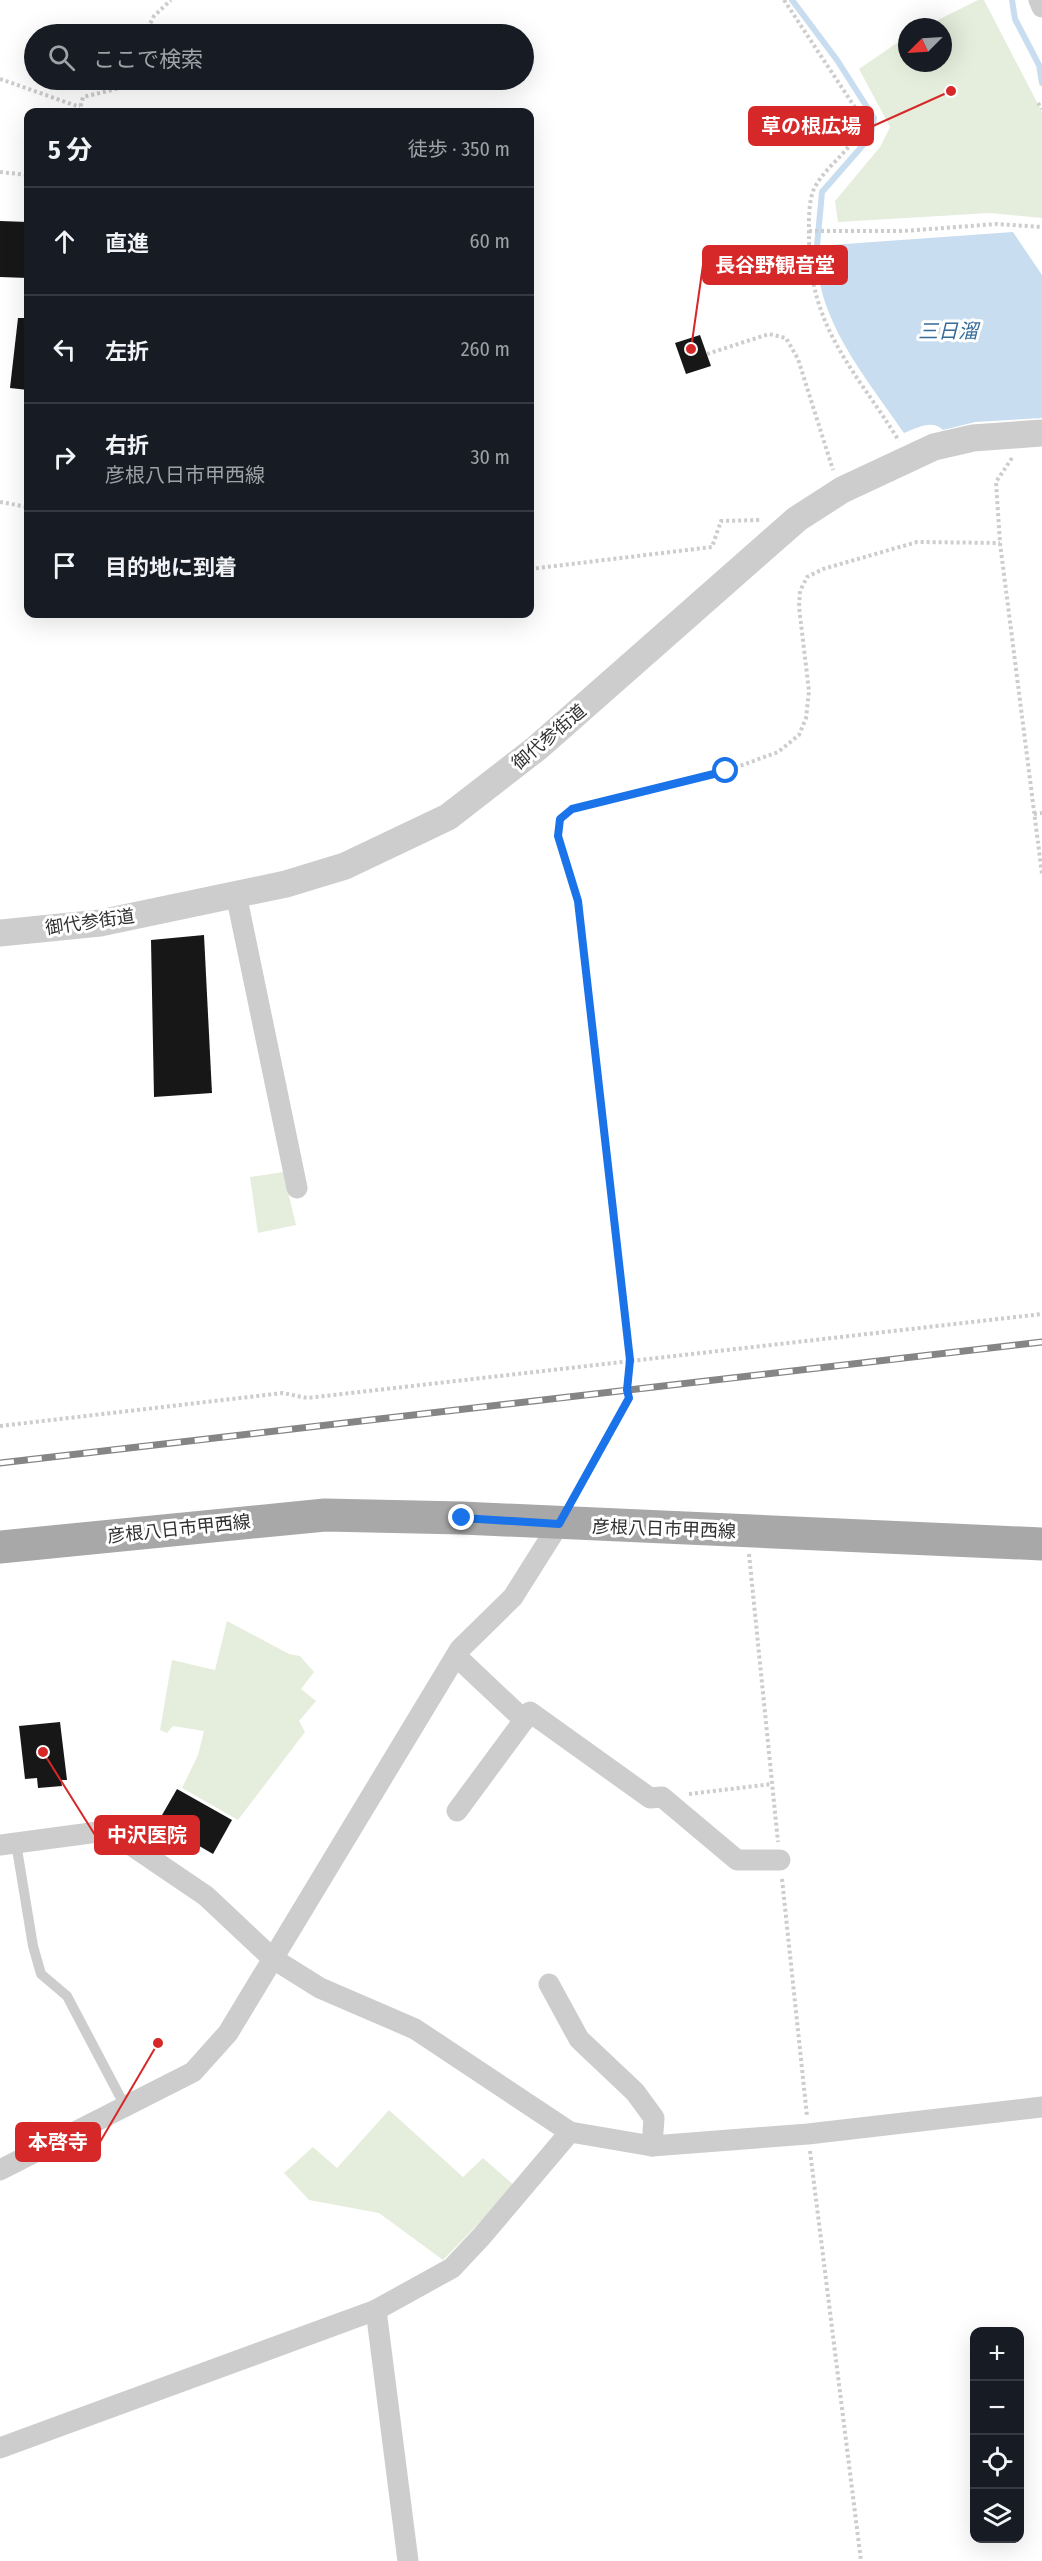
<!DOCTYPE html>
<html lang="ja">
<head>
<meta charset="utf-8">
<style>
  body { margin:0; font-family:"Fira Sans Condensed","Noto Sans JP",sans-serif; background:#242831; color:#f1f3f6 }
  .controls { position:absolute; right:18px; bottom:18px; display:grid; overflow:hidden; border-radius:12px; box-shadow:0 6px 24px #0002 }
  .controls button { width:54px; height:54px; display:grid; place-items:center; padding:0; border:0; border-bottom:2px solid #363941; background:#171b24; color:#f1f3f6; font:30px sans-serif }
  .compass { position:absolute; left:898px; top:18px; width:54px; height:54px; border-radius:50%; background:#171b24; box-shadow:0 6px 24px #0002; rotate:246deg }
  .stop { position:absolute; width:18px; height:18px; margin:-14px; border:4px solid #1a73e8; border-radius:50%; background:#fff }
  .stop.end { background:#1a73e8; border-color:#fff; box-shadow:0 2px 6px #0008 }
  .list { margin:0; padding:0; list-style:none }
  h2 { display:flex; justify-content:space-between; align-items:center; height:78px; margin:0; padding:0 24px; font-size:26px }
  h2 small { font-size:20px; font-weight:400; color:#9ea1a6 }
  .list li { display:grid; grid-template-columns:39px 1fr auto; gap:18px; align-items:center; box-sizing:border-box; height:108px; padding:0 24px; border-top:2px solid #363941 }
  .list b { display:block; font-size:22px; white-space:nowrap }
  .list p { margin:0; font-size:20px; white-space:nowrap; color:#9ea1a6 }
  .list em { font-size:20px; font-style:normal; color:#9ea1a6 }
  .icon { flex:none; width:33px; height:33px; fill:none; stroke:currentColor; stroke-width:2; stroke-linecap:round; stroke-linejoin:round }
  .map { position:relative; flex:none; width:1042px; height:2561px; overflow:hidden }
  .search { position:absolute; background:#171b24; box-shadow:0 6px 24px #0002; left:24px; top:24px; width:510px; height:66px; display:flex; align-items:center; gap:15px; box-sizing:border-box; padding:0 21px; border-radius:33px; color:#9ea1a6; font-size:22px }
  .panel { position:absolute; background:#171b24; box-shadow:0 6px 24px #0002; left:24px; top:108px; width:510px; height:510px; border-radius:12px }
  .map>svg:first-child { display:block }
</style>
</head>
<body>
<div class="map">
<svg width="1042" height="2561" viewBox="0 0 1042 2561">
  <rect width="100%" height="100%" fill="#fff"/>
  <g fill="#e5eedd">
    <path d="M978,0H984L1042,112V218L990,213L838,222L835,201L880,147L890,127L859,69L907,36V63H943V27H924Z"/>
    <path d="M283,1172L296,1225L258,1233L250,1177Z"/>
    <path d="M227,1621L289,1654L300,1656L314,1672L301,1689L316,1701L299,1721L305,1732L238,1820L182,1788L198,1755L204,1731L173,1726L167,1733L160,1730L172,1660L215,1670Z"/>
    <path d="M389,2110L463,2177L483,2158L515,2186L443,2260L379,2213L309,2200L284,2173L313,2147L337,2168Z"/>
  </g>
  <path fill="#c8ddef" d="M1013,232L1042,275V418L975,422L943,430C932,419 917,428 904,433C866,377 813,317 817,246Z"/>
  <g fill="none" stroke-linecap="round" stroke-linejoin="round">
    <g stroke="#c8ddef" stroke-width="6">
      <path d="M792,0L837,60L874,118L871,136L822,192L817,246"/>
      <path d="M1012,0L1015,19L1039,65L1042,83"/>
    </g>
  </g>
  <g fill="#171717">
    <path d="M0,221L28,222V278L0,277Z"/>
    <path d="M18,318H28V390L10,388Z"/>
    <path d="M700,335L711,366L686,374L675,343Z"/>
    <path d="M204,935L212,1093L154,1097L151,940Z"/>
    <path d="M60,1722L67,1780H61L62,1786L38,1788L37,1778L25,1779L19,1726Z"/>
    <path d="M177,1789L232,1820L213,1854L158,1822Z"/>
  </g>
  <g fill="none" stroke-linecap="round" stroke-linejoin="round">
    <g stroke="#cdcdcd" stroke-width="4" stroke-dasharray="3 3" stroke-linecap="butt">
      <path d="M784,0L862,118C858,149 827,162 814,189C808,202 809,225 809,239C810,330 855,369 899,441"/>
      <path d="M145,34L154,16L171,0"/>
      <path d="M0,79L80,107"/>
      <path d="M1038,103L1042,109"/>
      <path d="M79,112L83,97L124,87L127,80"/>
      <path d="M0,172L28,175"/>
      <path d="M809,231H903L997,224L1042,227"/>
      <path d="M707,354L769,334L786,338L798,359L833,470"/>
      <path d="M1012,458L996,482L1000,543L1042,874"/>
      <path d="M0,502L28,507"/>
      <path d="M530,569L712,547L721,521L760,520"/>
      <path d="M1034,814L1042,813"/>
      <path d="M0,1426L283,1393L307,1398L1042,1314"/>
      <path d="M575,1497L629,1398L627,1390L630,1360L578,901L558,836L560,819L572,809L726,771L778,752L799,735L806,718L809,691L799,607L800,591L807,577L823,569L917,542L1000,543"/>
      <path d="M749,1554L778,1842"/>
      <path d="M689,1794L772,1784"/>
      <path d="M782,1879L807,2116"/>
      <path d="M810,2151L861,2561"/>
    </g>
    <path stroke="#cdcdcd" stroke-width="10" d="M16,1843L33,1946L41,1974L67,1996L126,2108"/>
    <g stroke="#cdcdcd" stroke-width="21">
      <path d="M1039,0L1042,7"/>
      <path d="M236,894L297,1188"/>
      <path d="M456,1656L524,1720"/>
      <path d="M457,1811L530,1712L650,1798L662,1797L737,1860H780"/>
      <path d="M0,1845L98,1832L128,1843L206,1896L272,1958L320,1988L415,2029L570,2132L652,2146L808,2134L1042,2107"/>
      <path d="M549,1984L579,2039L635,2092L654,2118L652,2146"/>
      <path d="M0,2170L193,2072L228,2033L460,1649L513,1597L559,1524"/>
      <path d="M376,2310L408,2561"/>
      <path d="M0,2448L376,2310L452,2268L482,2236L570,2132"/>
    </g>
    <path stroke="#cdcdcd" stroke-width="27" d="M0,933L100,923L286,884L345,866L448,817L537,748L797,519L842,490L934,447L973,438L1042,433"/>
    <path stroke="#a8a8a8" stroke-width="33" d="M0,1547L325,1515L462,1518L1042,1544"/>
    <defs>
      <path id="rail" d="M0,1463L1042,1342"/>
    </defs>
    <use href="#rail" stroke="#858585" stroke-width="7"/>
    <use href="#rail" stroke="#fff" stroke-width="4.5" stroke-dasharray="14" stroke-linecap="butt"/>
  </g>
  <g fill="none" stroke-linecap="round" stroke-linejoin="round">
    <path stroke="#1a73e8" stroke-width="8" d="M462,1518L559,1524L629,1398L627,1390L630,1360L578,901L558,836L560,819L572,809L726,771"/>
  </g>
  <g text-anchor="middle" stroke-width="6" stroke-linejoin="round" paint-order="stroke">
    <g font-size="18" fill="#303030" stroke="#fff">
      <text transform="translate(549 737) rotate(-40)" y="6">御代参街道</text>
      <text transform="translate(90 922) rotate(-8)" y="6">御代参街道</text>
      <text transform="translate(179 1529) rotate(-6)" y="6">彦根八日市甲西線</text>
      <text transform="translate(664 1529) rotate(2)" y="6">彦根八日市甲西線</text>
    </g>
    <g font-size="20" font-style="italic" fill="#376c99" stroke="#fff">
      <text x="948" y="338">三日溜</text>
    </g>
  </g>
  <path fill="none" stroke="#d62828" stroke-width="2" d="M951 91L873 126M691 349L703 265M43 1752L95 1835M158 2043L100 2142"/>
  <g fill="#d62828" stroke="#fff" stroke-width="2">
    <circle cx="951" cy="91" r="6"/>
    <circle cx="691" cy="349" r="6"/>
    <circle cx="43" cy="1752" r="6"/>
    <circle cx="158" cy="2043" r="6"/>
  </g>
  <g fill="#d62828" stroke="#d62828" stroke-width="2">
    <rect x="749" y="107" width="124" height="38" rx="6"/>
    <rect x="703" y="246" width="144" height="38" rx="6"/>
    <rect x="95" y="1816" width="104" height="38" rx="6"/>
    <rect x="16" y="2123" width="84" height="38" rx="6"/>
  </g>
  <g font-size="20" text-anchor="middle" font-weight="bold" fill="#fff">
    <text x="811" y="133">草の根広場</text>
    <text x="775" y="272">長谷野観音堂</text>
    <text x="147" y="1842">中沢医院</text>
    <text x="58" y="2149">本啓寺</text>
  </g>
</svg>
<div class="controls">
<button>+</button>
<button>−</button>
<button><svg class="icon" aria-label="locate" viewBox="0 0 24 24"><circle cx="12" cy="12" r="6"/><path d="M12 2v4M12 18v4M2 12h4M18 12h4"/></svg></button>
<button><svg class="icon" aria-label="layers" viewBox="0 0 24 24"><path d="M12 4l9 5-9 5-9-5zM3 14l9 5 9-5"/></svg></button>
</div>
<svg class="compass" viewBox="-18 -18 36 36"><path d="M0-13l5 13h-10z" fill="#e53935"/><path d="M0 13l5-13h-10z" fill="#9ea1a6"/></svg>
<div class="stop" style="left:726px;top:771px"></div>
<div class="stop end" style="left:462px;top:1518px"></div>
<div class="search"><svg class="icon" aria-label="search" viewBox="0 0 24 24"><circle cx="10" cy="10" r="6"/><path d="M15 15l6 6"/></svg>ここで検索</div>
<section class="panel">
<h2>5 分<small>徒歩 · 350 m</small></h2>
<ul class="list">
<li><svg class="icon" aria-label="ahead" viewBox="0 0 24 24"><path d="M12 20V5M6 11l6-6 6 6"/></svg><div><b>直進</b></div><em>60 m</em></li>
<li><svg class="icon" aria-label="left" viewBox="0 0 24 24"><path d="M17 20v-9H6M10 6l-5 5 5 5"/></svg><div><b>左折</b></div><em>260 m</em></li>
<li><svg class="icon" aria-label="right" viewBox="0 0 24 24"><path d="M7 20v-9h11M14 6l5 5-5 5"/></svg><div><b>右折</b><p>彦根八日市甲西線</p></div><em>30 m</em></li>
<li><svg class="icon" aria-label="arrive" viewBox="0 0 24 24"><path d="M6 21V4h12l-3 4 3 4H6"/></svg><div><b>目的地に到着</b></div></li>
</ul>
</section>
</div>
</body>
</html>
